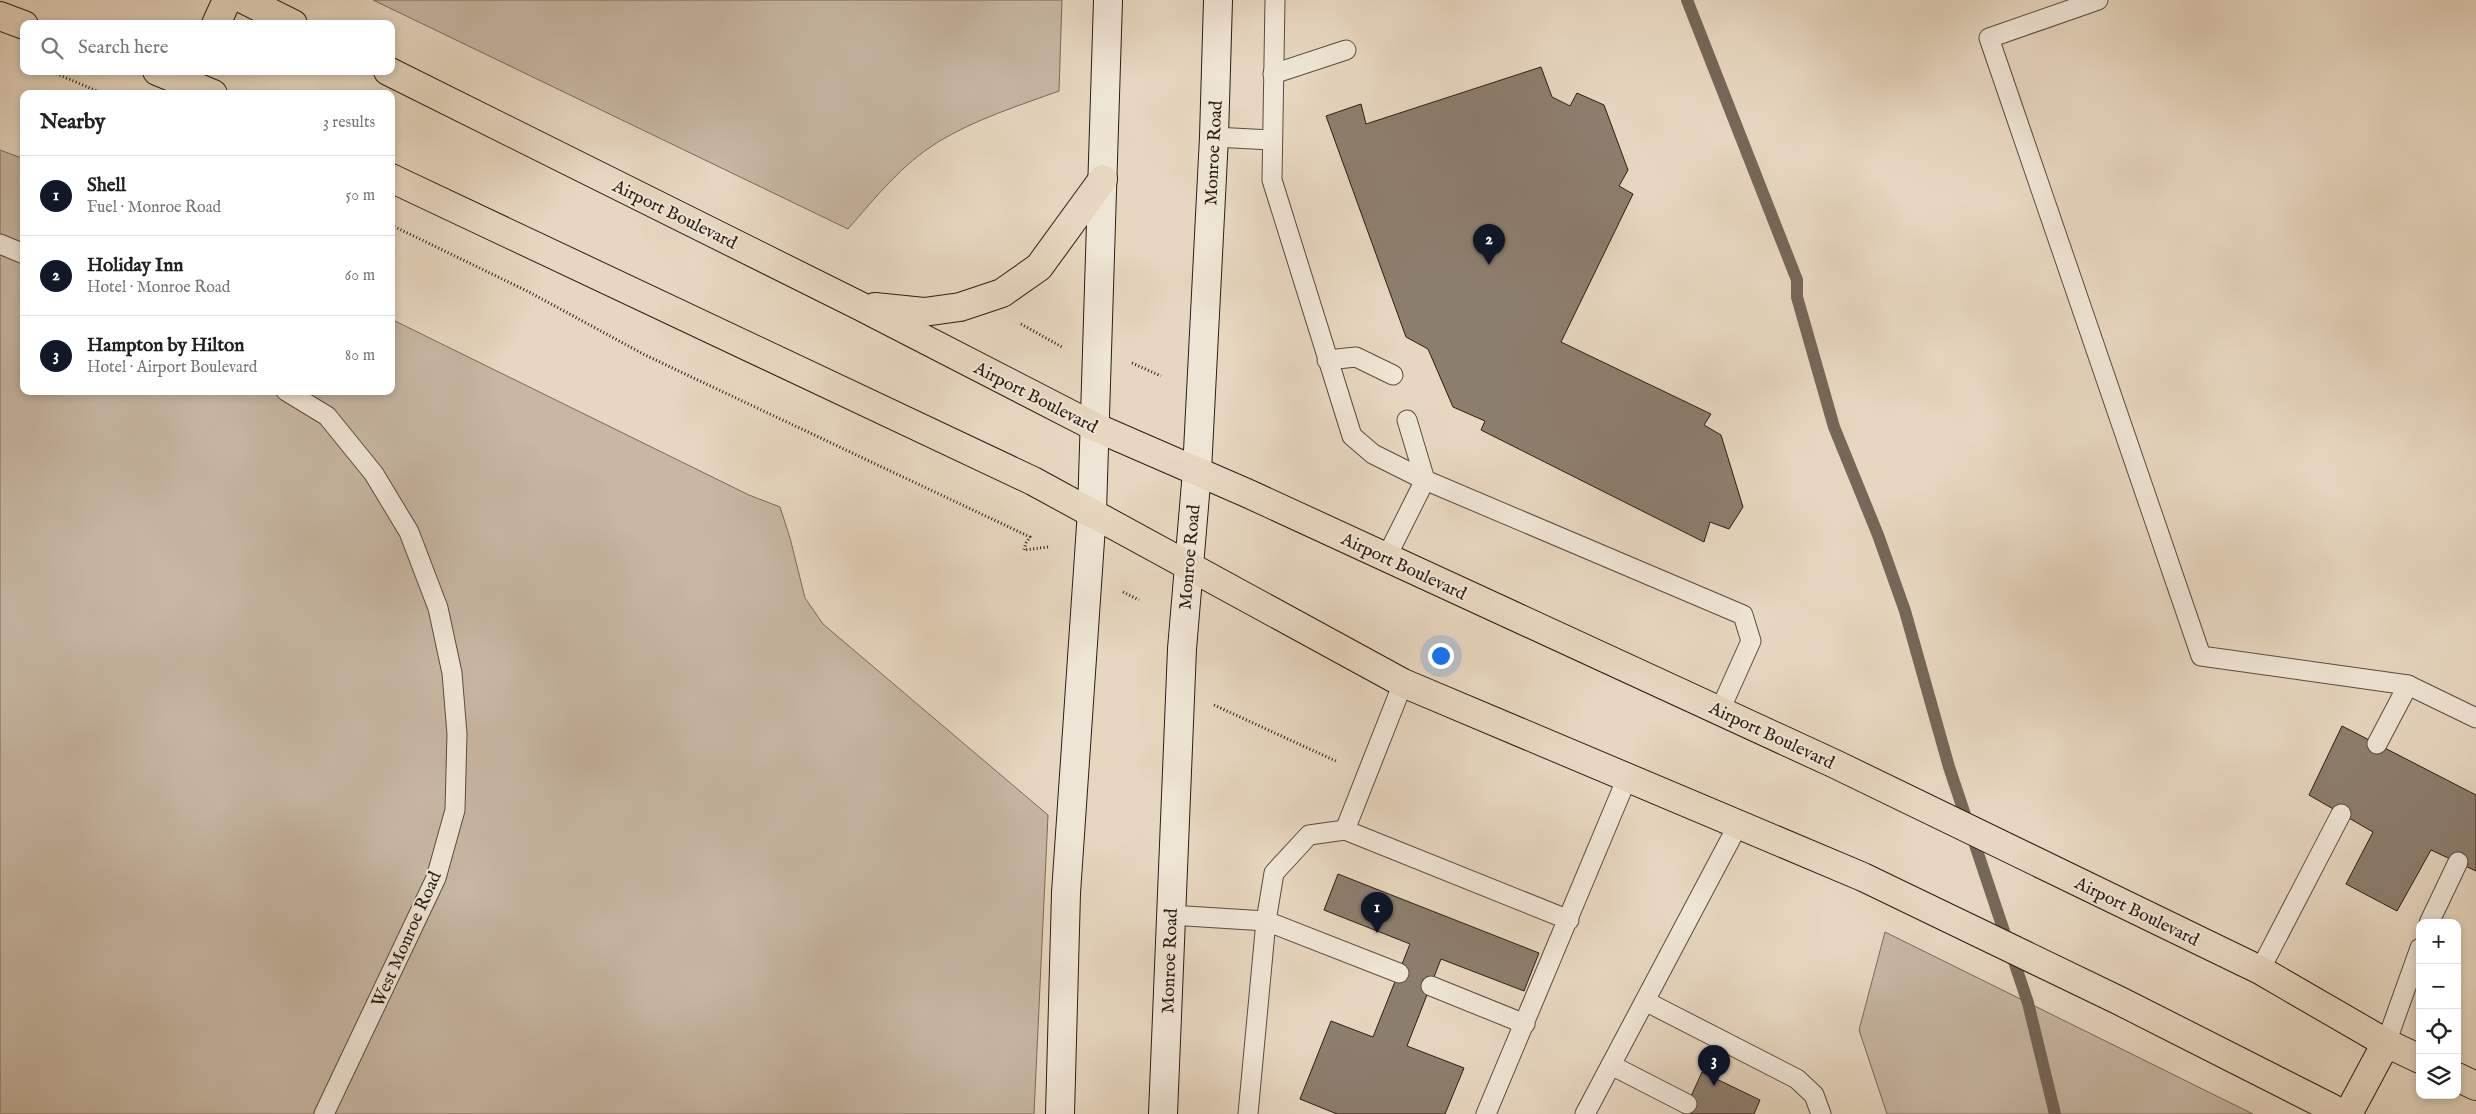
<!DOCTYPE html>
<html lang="en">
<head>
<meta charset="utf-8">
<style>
  body { margin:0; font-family:"IM FELL English",serif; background:#f6f6f6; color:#202124 }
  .controls { position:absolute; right:15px; bottom:15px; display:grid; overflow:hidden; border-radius:10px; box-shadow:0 2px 8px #0003 }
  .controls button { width:45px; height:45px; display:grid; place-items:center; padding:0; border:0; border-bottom:1px solid #e0e0e0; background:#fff; color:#202124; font:25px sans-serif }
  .you { position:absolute; left:1440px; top:655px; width:18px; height:18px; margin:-12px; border:4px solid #fff; border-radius:50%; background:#1a73e8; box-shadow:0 0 0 8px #1a73e833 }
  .badge { display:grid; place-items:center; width:32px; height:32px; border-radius:50%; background:#111827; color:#fff; font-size:16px; font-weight:700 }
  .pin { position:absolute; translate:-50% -41px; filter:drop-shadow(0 1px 2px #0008) }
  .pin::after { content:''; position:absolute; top:26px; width:18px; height:15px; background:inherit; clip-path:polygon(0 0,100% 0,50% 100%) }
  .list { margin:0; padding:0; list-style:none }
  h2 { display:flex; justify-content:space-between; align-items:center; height:65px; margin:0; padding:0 20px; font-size:21px }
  h2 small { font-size:16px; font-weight:400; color:#757577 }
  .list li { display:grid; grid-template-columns:32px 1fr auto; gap:15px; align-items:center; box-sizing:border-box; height:80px; padding:0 20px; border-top:1px solid #e0e0e0 }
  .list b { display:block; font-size:19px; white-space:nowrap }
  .list p { margin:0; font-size:16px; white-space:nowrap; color:#757577 }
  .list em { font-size:16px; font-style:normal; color:#757577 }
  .icon { flex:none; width:28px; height:28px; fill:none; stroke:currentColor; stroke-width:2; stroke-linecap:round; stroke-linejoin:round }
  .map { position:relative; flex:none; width:2476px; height:1114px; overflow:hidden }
  .search { position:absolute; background:#fff; box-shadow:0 2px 8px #0003; left:20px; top:20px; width:375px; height:55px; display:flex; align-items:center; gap:12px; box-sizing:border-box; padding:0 18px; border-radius:10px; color:#757577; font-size:19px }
  .panel { position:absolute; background:#fff; box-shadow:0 2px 8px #0003; left:20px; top:90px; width:375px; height:305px; border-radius:10px }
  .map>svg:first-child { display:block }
</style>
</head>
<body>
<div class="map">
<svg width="2476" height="1114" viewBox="0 0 2476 1114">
  <rect width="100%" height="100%" fill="#e7d7c0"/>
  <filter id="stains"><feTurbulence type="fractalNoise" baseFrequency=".004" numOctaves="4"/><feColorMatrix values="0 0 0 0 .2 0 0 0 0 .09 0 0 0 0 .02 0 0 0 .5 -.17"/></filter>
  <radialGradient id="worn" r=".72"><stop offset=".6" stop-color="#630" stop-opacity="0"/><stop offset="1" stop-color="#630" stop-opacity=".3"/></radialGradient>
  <g fill="#c7b7a3" stroke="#786a5c">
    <path d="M373,0H1062L1059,91C1018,106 976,119 938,142C902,164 875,198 848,229Z"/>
    <path d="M0,150L24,159V391H391V319L749,495L780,507L790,538L805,598L823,624L1048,815L1034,1114H0Z"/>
    <path d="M1885,932L2253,1114H1887L1859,1030Z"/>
  </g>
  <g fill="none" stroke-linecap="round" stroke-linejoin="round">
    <path stroke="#756759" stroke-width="12" d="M1687,0L1797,280V297L1834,427L1878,535L1905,611L1949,767L2028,1003L2055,1114"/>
  </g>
  <g fill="#8c7e6e" stroke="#2a1d16">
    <path d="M1541,67L1552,97L1570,106L1577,93L1604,105L1628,170L1619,186L1633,194L1561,342L1711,414L1704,425L1721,435L1743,507L1729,529L1710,522L1704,542L1481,430L1485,421L1453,407L1428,349L1406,337L1326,116L1361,104L1366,124Z"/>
    <path d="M2342,726L2476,795V871L2431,850L2397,911L2346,884L2373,832L2309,795Z"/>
    <path d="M1338,874L1539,953L1524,991L1441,959L1407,1046L1464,1068L1445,1114H1337L1300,1099L1331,1021L1373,1037L1410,944L1324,910Z"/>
    <path d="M1702,1072L1760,1100L1754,1114H1683Z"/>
  </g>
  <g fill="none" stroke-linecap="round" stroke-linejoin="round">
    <defs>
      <g id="lane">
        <path d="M1275,0L1272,180L1352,436L1373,454L1425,480L1743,615L1751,641L1720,710"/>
        <path d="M2098,0L1989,38L2201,656L2408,685L2377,744"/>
        <path d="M1273,74L1346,50"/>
        <path d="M1214,137L1272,140"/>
        <path d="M0,244L24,254"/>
        <path d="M1327,360L1356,357L1393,375"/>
        <path d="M286,391L327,416L374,474L409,532L438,608L452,673L457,734L455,810L436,878L324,1114"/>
        <path d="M1386,558L1425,480L1407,420"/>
        <path d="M2408,685L2476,718"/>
        <path d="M1345,830L1403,683"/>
        <path d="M1170,915L1266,921L1399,973"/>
        <path d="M2429,923L2458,862"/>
        <path d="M2260,970L2341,814"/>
        <path d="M1431,986L1525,1024"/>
        <path d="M1645,1001L1797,1079L1814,1095L1821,1114"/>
        <path d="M2386,1043L2420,948"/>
        <path d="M1611,1065L1687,1104"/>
        <path d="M1248,1114L1266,921L1274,873L1309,835L1345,830L1569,920"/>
        <path d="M1486,1114L1627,778"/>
        <path d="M1585,1114L1738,825"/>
      </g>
      <g id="secondary">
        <path d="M1060,1114L1066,893L1092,511L1108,0"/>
        <path d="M1163,1114L1182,649L1197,471L1214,137L1218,0"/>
      </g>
      <g id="primary">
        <path d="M245,0L293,24"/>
        <path d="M0,16L24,25"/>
        <path d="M216,24L227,0"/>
        <path d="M157,71L213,94"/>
        <path d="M388,71L860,306L1095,427L1249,494L1835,764L2260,970L2386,1043L2420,1059"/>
        <path d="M391,178L1033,481L1403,683L1863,877L2120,1001L2343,1114"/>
        <path d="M875,307L924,312L960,307L1002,293L1039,267L1103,179"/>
        <path d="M2457,1077L2476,1086"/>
        <path d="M2348,1114L2386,1043"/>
      </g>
    </defs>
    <use href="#lane" stroke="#594c40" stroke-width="21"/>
    <use href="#secondary" stroke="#2a1d16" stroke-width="30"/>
    <use href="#primary" stroke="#2a1d16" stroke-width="30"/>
    <g stroke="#2a1d16" stroke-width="3" stroke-dasharray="1 2.5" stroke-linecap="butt">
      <path d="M50,71L104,94"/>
      <path d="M391,225L529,292L645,355L1030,537L1026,543L1024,550L1048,547"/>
      <path d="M1021,324L1062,347"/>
      <path d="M1132,363L1161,376"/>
      <path d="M1123,592L1139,600"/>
      <path d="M1214,705L1338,762"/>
    </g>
    <use href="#lane" stroke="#efe5d6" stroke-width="19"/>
    <use href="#secondary" stroke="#efe5d6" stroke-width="28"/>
    <use href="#primary" stroke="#e7d7c0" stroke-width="28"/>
  </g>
  <g text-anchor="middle" stroke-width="4" stroke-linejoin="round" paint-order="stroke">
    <g font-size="18" fill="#2a1d16" stroke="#efe5d6">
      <text transform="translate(1213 153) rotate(-87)" y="6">Monroe Road</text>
      <text transform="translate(675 214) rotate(26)" y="6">Airport Boulevard</text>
      <text transform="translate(1036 397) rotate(27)" y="6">Airport Boulevard</text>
      <text transform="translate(1189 557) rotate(-85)" y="6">Monroe Road</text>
      <text transform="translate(1404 566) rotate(25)" y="6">Airport Boulevard</text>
      <text transform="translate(1772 735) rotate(25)" y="6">Airport Boulevard</text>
      <text transform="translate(2137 911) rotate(26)" y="6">Airport Boulevard</text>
      <text transform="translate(406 939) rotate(-66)" y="6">West Monroe Road</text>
      <text transform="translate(1169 961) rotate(-88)" y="6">Monroe Road</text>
    </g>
  </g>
  <rect width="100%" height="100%" filter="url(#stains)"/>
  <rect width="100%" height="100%" fill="url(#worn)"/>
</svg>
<div class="controls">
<button>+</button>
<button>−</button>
<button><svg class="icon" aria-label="locate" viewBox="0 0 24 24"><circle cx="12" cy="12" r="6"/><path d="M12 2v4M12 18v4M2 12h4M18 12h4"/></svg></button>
<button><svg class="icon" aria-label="layers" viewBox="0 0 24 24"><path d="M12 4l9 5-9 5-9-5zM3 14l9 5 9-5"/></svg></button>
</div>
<div class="you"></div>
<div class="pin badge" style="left:1377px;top:933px">1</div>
<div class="pin badge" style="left:1489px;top:265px">2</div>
<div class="pin badge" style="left:1714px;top:1086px">3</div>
<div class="search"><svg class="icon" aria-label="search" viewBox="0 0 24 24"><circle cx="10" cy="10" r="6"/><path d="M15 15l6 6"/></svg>Search here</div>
<section class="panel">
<h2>Nearby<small>3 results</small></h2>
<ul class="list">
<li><span class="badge">1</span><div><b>Shell</b><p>Fuel · Monroe Road</p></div><em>50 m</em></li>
<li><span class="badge">2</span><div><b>Holiday Inn</b><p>Hotel · Monroe Road</p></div><em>60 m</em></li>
<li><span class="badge">3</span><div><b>Hampton by Hilton</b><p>Hotel · Airport Boulevard</p></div><em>80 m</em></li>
</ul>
</section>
</div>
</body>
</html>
